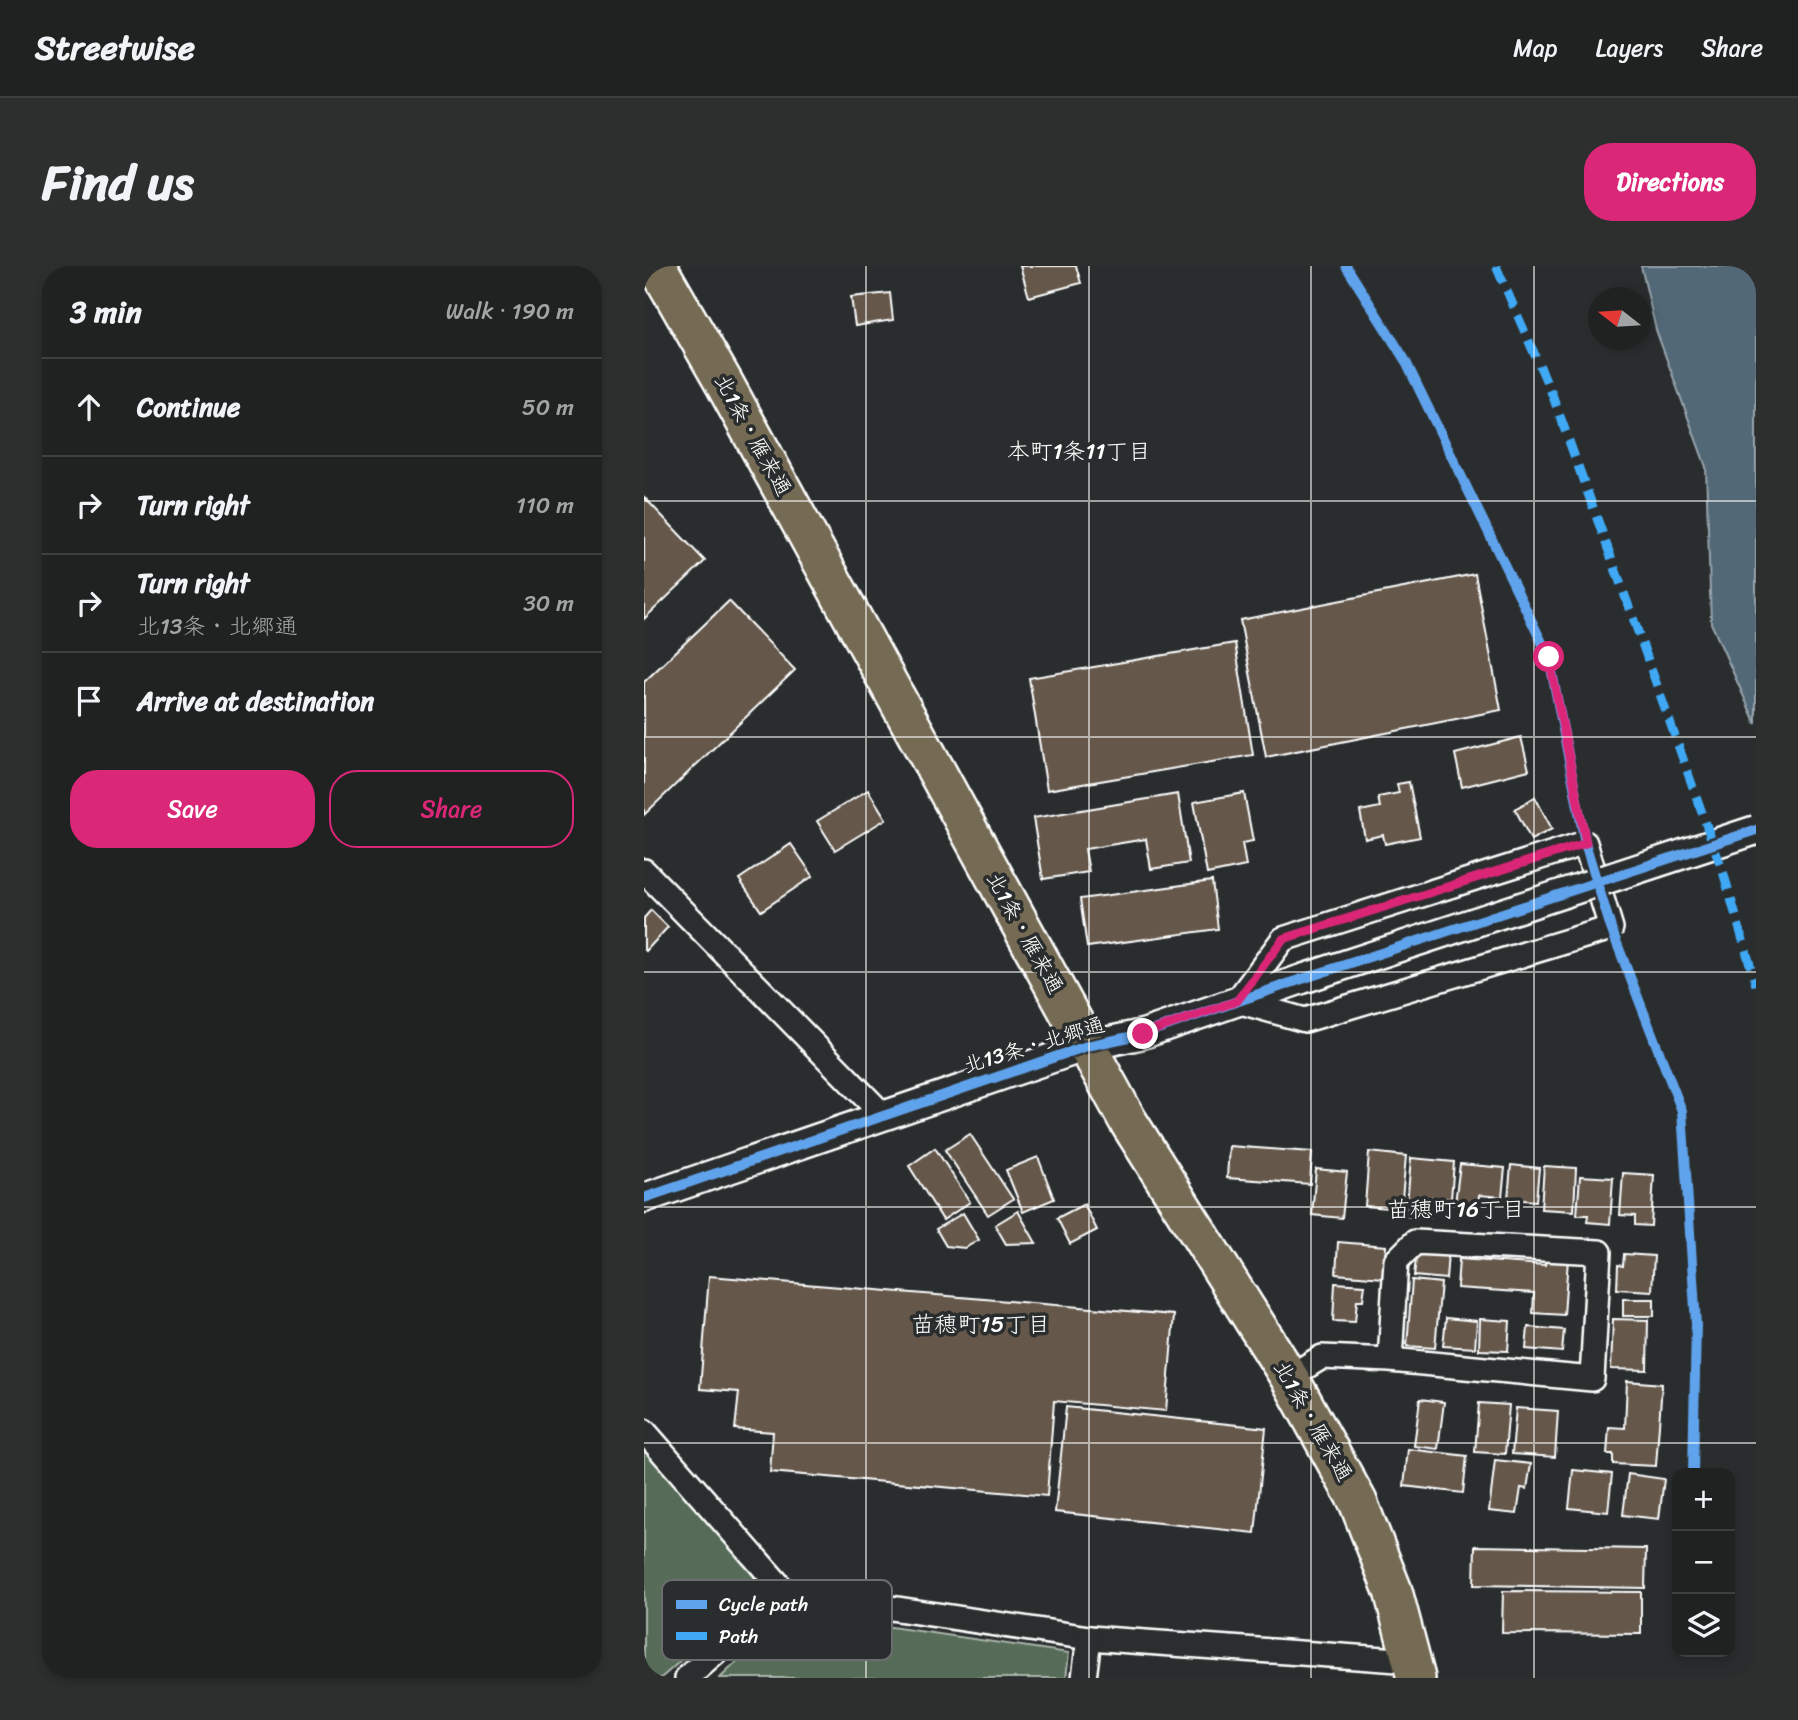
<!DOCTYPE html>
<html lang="en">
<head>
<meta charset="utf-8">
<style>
  body { margin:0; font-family:Sriracha,"Klee One",sans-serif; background:#2d2f2f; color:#f1f3f6 }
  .controls { position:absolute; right:21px; bottom:21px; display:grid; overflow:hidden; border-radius:14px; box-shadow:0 4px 10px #0003 }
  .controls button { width:63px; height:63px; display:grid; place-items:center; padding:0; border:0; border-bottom:2px solid #3d3f40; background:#202222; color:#f1f3f6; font:35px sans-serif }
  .compass { position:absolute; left:944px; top:21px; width:63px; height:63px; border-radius:50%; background:#202222; box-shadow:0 4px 10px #0003; rotate:287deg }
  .stop { position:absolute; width:21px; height:21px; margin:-16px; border:5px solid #db2777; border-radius:50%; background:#fff }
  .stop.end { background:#db2777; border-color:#fff; box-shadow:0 2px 7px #0008 }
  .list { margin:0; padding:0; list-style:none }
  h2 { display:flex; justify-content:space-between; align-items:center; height:91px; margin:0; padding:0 28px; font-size:30px }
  h2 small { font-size:23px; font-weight:400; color:#a2a4a5 }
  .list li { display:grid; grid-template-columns:46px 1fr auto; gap:21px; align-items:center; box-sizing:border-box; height:98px; padding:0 28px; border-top:2px solid #3d3f40 }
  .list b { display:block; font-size:26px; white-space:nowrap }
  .list p { margin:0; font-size:23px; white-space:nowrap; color:#a2a4a5 }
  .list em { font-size:23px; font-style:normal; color:#a2a4a5 }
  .actions { display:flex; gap:14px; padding:21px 28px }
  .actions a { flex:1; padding:16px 0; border:2px solid #db2777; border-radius:28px; text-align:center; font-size:24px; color:#db2777 }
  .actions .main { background:#db2777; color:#fff }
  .icon { flex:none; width:38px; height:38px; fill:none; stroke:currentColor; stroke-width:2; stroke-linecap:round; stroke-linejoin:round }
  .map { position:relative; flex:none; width:1112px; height:1412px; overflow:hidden; border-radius:28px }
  header { display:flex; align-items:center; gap:42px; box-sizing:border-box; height:98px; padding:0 35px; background:#202222; border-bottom:2px solid #3d3f40 }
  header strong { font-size:33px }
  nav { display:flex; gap:38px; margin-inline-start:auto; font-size:24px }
  .intro { display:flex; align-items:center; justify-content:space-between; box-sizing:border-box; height:168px; padding:0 42px }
  h1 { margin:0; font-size:49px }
  .button { padding:18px 32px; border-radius:28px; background:#db2777; color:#fff; font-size:24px; font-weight:700 }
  main { display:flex; gap:42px; padding:0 42px }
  aside { flex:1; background:#202222; border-radius:28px; box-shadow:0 4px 10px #0003 }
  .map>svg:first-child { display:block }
</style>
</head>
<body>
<header>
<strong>Streetwise</strong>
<nav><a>Map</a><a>Layers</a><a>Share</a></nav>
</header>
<div class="intro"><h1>Find us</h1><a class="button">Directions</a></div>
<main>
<aside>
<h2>3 min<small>Walk · 190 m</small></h2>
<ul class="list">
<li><svg class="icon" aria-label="ahead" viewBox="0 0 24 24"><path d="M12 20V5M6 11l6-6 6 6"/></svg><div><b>Continue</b></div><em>50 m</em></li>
<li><svg class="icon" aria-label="right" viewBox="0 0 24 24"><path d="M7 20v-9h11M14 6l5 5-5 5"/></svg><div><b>Turn right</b></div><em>110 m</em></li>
<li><svg class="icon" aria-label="right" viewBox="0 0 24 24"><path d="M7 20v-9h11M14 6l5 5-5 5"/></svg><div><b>Turn right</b><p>北13条・北郷通</p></div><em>30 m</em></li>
<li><svg class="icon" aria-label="arrive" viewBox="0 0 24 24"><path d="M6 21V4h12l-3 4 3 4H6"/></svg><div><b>Arrive at destination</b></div></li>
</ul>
<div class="actions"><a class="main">Save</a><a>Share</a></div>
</aside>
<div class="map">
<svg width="1112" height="1412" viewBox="0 0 1112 1412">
  <rect width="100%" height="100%" fill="#2a2d2e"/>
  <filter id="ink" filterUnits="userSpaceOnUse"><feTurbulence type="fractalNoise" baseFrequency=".0143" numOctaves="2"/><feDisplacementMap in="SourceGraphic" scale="14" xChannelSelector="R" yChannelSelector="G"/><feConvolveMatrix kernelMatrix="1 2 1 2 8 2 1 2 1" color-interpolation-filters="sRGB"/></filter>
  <g filter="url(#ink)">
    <g fill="#576c58" stroke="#abb6ac" stroke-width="2">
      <path d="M0,1184L111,1307L108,1332L17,1412H0Z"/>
      <path d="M145,1346L425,1387L422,1412H76Z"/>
    </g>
    <path fill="#526876" stroke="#97a4ad" stroke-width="2" d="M997,0H1112V458L1067,357L1062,201L1012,64Z"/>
    <g fill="#65594c" stroke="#fff" stroke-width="2">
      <path d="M376,0H432L437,17L385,31Z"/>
      <path d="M246,27L249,54L211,60L207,31Z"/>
      <path d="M0,231L61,295L0,353Z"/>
      <path d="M831,308L857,444L622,491L596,354Z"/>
      <path d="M85,335L151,404L0,549V416Z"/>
      <path d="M591,377L609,489L403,524L385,412Z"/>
      <path d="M877,471L885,504L818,521L811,488Z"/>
      <path d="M765,516L776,571L741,578L739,569L721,573L716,545L736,541L734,531L755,527L753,518Z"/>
      <path d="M224,524L242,553L191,584L173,555Z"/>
      <path d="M600,527L609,575L598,577L602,600L563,608L550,536Z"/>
      <path d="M534,528L545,597L507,603L502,573L441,583L445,606L399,613L389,552Z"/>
      <path d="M891,531L908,563L887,574L871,543Z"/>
      <path d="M147,578L169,610L117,645L95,613Z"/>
      <path d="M568,615L574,663L443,681L436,633Z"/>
      <path d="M7,644L24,661L2,685L0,683V652Z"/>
      <path d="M326,868L369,933L344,949L301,884Z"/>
      <path d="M585,880L668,886L666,918L583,912Z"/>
      <path d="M291,882L326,936L299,954L265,900Z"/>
      <path d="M725,886L762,890L757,943L721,940Z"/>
      <path d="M394,891L410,933L379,946L362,904Z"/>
      <path d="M767,892L810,896L807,933L788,931L786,952L762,950Z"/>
      <path d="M816,898L861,902L858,931L835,929L834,939L811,937Z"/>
      <path d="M867,899L895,902L892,935L864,933Z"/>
      <path d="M900,900L932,902L930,945L897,943Z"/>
      <path d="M672,903L703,906L698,952L668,949Z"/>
      <path d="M979,907L1010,909L1007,960L991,959V950L976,949Z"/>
      <path d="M936,910L969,912L966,958L943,956L944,949H933Z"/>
      <path d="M440,938L453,964L426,978L413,952Z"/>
      <path d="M374,945L392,977L362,978L351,959Z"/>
      <path d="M319,947L335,974L321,982L302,980L292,963Z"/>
      <path d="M694,976L742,980L739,1012L692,1008Z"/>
      <path d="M773,984L804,987L802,1013L770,1010Z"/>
      <path d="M980,988L1010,990L1008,1025L973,1023L974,999L979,1000Z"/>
      <path d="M902,991L924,993L920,1049L889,1047L890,1027L813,1022L815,993L901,999Z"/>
      <path d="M65,1010L530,1049L522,1145L410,1135L403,1230L126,1206L129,1166L91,1163L95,1126L56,1123Z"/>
      <path d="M768,1014L797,1017L791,1082L763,1080Z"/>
      <path d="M691,1017L721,1019L719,1034H713L711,1056L689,1055Z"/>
      <rect x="979" y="1033" width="31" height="17"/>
      <path d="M802,1052L833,1055L831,1082L799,1080Z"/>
      <path d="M836,1053L866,1055L864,1085L835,1084Z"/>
      <path d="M969,1053L1004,1054L1003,1104L967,1103Z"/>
      <path d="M884,1061L920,1064L918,1086L882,1083Z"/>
      <path d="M983,1115L1018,1118L1012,1200L969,1198V1188H963L965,1161L981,1162Z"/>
      <path d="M776,1133L800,1136L794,1183L770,1180Z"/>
      <path d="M835,1137L865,1139L861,1188L831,1186Z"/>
      <path d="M422,1141L622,1162L611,1267L411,1246Z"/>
      <path d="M872,1142L914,1145L911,1191L868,1188Z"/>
      <path d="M764,1183L823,1190L819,1227L760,1220Z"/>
      <path d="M851,1194L887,1198L883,1223L877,1222L873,1248L845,1245Z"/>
      <path d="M929,1204L968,1208L964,1246L925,1242Z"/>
      <path d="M984,1208L1020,1213L1015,1253L979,1249Z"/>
      <path d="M831,1280L1002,1283L1001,1322L830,1319Z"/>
      <path d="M859,1325L997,1326V1368L858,1367Z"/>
    </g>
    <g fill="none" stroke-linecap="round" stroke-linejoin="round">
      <defs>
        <g id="minor">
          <path d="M941,577L967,662L661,754L593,735L639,673Z"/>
          <path d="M0,605L239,849"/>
          <path d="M645,1111L678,1091L746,1094L948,1113L955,986L771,976L752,995L746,1094"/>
          <path d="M0,1165L141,1326L43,1412"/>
          <path d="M141,1326L445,1372L768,1395"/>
          <path d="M440,1412L445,1372"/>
        </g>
        <path id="tertiary" d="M0,932L443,780L499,768L658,713"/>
        <path id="trunk" d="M13,0L80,117L484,855L645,1111L714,1236L749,1325L772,1412"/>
      </defs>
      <use href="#minor" stroke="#fff" stroke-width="28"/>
      <use href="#tertiary" stroke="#fff" stroke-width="33"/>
      <use href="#trunk" stroke="#fff" stroke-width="42"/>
      <use href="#minor" stroke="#2a2d2e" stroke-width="23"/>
      <use href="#tertiary" stroke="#2a2d2e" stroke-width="28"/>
      <use href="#trunk" stroke="#756b52" stroke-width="37"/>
      <defs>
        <path id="tertiary-bridge" d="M658,713L1112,564"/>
      </defs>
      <use href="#tertiary-bridge" stroke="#fff" stroke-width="33" stroke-linecap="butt"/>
      <use href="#tertiary-bridge" stroke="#2a2d2e" stroke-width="28"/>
      <path stroke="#3fa9f5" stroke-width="9" stroke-dasharray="18 9" stroke-linecap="butt" d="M852,0L908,128L993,363L1080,609L1112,719"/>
      <defs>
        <g id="cycleway">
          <path d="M702,0L761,94L905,391L941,577L967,662L1038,845L1052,1058L1049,1207"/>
          <path d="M0,932L443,780L499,768L658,713L1112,564"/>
        </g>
      </defs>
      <use href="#cycleway" stroke="#2a2d2e" stroke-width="15"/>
      <use href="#cycleway" stroke="#60a3ed" stroke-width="10"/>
    </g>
  </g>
  <g fill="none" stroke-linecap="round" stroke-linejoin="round" filter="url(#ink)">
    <path stroke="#db2777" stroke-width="9" d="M499,768L593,735L639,673L942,577L905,391"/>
  </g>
  <path fill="none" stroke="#fff" stroke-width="2" stroke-opacity="0.55" d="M222,0V1412M445,0V1412M667,0V1412M890,0V1412M0,235H1112M0,471H1112M0,706H1112M0,941H1112M0,1177H1112"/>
  <g text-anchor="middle" stroke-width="7" stroke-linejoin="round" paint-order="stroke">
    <g font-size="21" fill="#fff" stroke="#2a2d2e">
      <text transform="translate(109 169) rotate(61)" y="7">北1条・雁来通</text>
      <text transform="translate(381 667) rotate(61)" y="7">北1条・雁来通</text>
      <text transform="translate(390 779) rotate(-17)" y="7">北13条・北郷通</text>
      <text transform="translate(669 1155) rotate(60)" y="7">北1条・雁来通</text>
    </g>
    <g font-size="23" fill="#fff" stroke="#2a2d2e">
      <text x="435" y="193">本町1条11丁目</text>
      <text x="812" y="951">苗穂町16丁目</text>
      <text x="337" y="1066">苗穂町15丁目</text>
    </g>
  </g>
  <rect x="18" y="1314" width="230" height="80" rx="10" fill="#2a2d2e" stroke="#6a6c6d" stroke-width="2"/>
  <rect x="32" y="1334" width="31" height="9" fill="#60a3ed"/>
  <rect x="32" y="1366" width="31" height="8" fill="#3fa9f5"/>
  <g font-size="19" fill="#fff">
    <text x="75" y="1345">Cycle path</text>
    <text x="75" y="1377">Path</text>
  </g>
</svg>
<div class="controls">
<button>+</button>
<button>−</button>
<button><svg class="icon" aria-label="layers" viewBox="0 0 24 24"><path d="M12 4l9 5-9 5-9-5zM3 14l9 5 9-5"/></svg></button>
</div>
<svg class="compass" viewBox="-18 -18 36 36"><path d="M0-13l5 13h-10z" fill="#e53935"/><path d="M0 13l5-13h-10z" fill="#a2a4a5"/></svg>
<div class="stop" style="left:905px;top:391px"></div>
<div class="stop end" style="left:499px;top:768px"></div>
</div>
</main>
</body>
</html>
